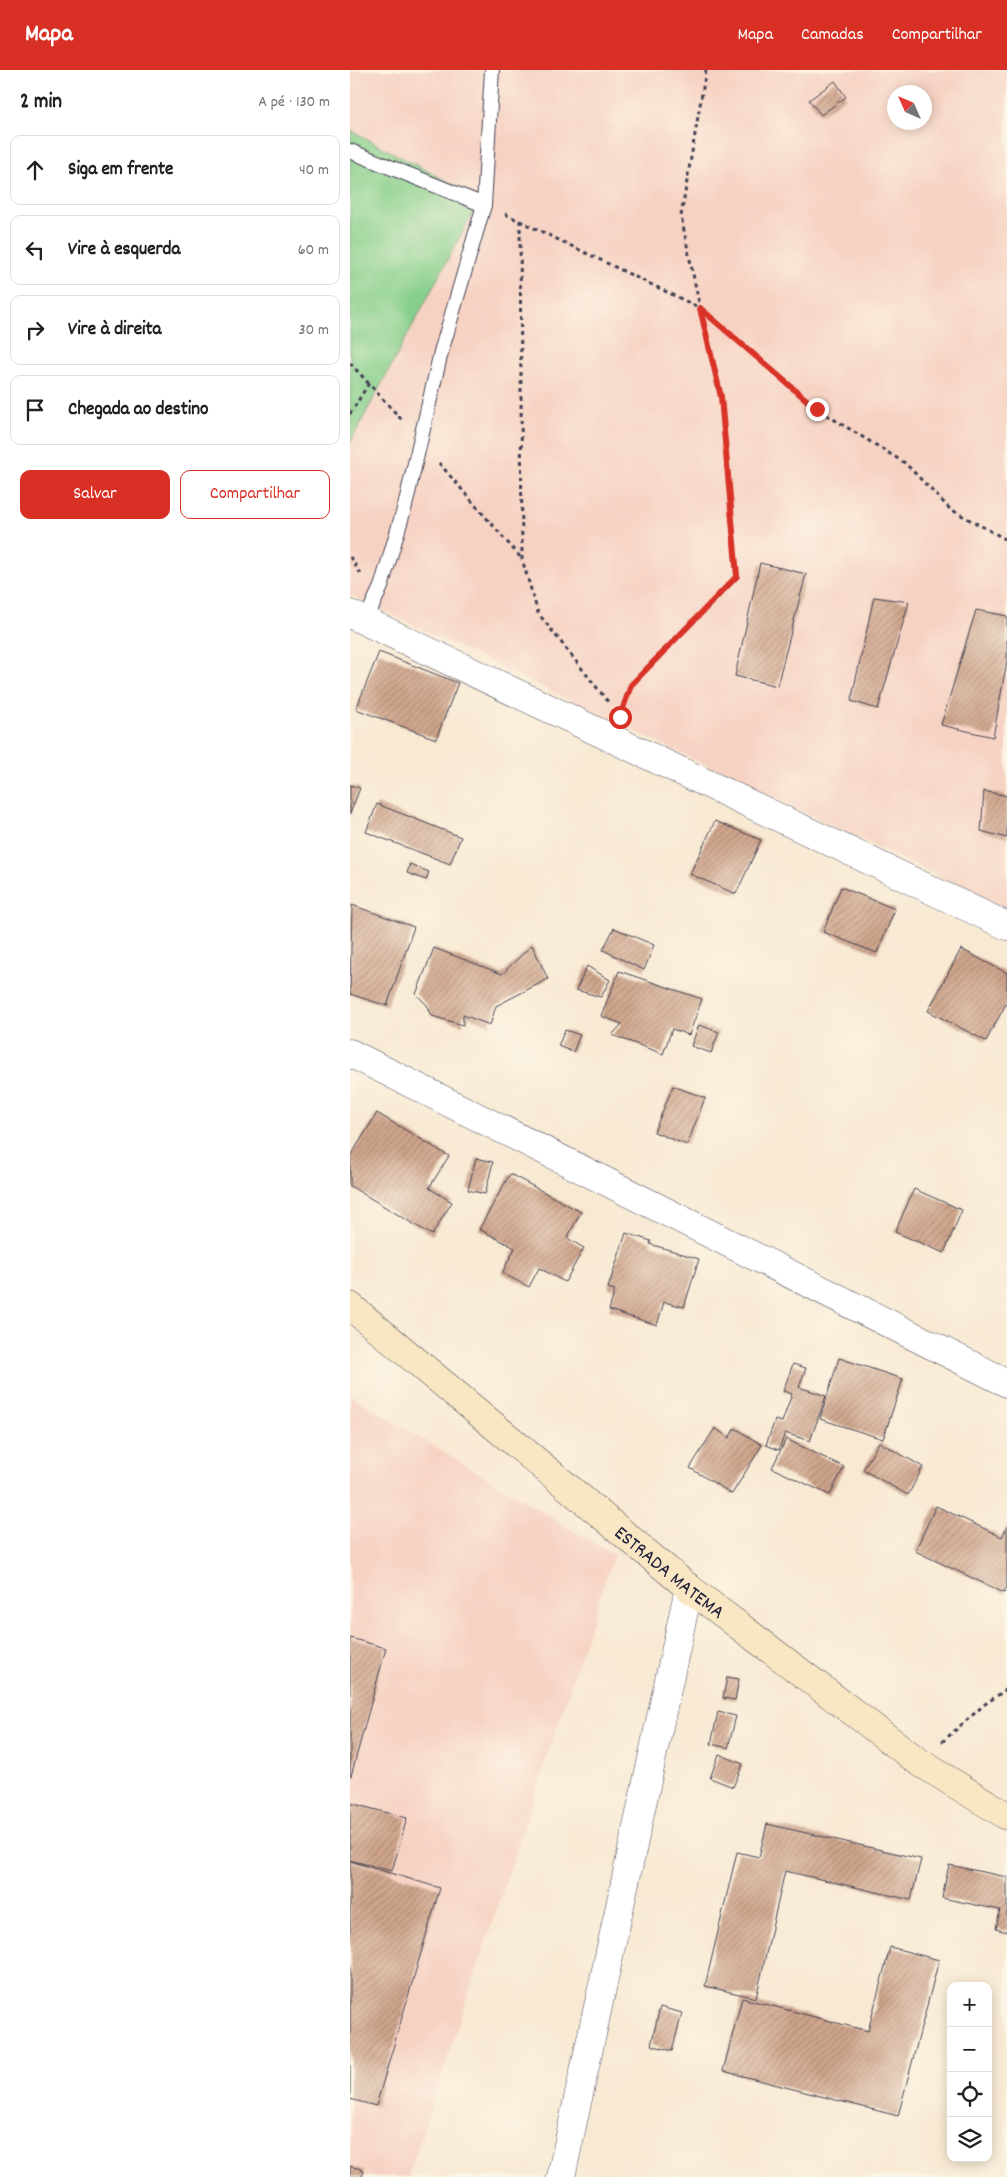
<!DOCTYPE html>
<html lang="pt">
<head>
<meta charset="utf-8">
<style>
  body { margin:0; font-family:Dekko,sans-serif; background:#f6f6f6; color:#202124 }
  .controls { position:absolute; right:15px; bottom:15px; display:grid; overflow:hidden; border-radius:10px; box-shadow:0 2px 12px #0003 }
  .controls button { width:45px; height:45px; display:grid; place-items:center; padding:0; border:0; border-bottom:1px solid #e0e0e0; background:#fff; color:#202124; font:25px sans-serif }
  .compass { position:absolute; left:537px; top:15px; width:45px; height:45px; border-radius:50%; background:#fff; box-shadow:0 2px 12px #0003; rotate:315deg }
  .stop { position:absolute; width:15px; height:15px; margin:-11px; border:4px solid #d93025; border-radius:50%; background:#fff }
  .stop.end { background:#d93025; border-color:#fff; box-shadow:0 1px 5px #0008 }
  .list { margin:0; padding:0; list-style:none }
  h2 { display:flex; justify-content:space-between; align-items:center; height:65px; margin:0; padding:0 20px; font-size:21px }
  h2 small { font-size:16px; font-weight:400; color:#757577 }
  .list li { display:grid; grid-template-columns:32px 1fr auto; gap:15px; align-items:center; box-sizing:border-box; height:70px; margin:0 10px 10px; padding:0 10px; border:1px solid #e0e0e0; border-radius:10px }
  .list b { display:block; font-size:19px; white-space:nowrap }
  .list em { font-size:16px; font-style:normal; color:#757577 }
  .actions { display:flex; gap:10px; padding:15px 20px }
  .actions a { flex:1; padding:11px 0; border:1px solid #d93025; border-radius:10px; text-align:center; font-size:18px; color:#d93025 }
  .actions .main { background:#d93025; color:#fff }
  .icon { flex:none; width:28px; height:28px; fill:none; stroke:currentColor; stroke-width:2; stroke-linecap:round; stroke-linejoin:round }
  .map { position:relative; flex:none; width:657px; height:2107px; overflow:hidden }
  header { display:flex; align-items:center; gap:30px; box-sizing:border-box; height:70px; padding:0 25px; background:#d93025; color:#fff }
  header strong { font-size:24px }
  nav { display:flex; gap:28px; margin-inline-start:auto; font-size:18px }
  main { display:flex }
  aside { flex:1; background:#fff }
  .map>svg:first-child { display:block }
</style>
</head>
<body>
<header>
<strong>Mapa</strong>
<nav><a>Mapa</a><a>Camadas</a><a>Compartilhar</a></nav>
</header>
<main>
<aside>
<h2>2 min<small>A pé · 130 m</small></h2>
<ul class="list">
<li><svg class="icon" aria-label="ahead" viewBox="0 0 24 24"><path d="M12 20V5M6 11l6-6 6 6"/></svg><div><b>Siga em frente</b></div><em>40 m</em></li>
<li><svg class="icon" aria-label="left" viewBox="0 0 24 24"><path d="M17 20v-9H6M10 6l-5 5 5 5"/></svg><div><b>Vire à esquerda</b></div><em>60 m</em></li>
<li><svg class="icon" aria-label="right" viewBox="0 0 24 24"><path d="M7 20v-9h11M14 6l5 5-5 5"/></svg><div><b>Vire à direita</b></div><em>30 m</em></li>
<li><svg class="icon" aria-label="arrive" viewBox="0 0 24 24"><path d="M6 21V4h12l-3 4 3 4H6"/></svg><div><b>Chegada ao destino</b></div></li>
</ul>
<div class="actions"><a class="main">Salvar</a><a>Compartilhar</a></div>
</aside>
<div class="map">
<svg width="657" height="2107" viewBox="0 0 657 2107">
  <defs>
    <pattern id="building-hatch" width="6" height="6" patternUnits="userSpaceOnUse" patternTransform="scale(1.25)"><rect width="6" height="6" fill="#d0a58c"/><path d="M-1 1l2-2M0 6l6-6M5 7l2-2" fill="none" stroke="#a88674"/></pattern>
  </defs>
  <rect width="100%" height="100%" fill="#fcf5e5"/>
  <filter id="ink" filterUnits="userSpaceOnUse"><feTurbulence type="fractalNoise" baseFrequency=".02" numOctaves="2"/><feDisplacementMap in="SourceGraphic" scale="10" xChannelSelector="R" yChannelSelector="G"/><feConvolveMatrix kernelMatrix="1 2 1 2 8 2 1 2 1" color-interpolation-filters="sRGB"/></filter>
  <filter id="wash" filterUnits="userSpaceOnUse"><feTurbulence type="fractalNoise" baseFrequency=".0096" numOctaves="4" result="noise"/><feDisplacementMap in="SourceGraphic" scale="20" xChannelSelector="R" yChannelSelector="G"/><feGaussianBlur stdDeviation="1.12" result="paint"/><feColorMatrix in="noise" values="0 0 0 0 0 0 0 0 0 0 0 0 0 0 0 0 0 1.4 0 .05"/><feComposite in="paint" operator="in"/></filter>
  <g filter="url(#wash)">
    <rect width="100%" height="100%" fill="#f8e9d3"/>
    <g fill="#f6d2c3" fill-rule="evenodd">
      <path d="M0,0H657V839L0,525ZM544,22H574V52H544Z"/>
      <path d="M0,1325L264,1485L58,2107H0Z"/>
    </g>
    <path fill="#86cf8b" stroke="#547863" d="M0,60L130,129L0,373Z"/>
    <g id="blocks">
      <g fill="url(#building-hatch)">
        <path d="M485,11L496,27L471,45L459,30Z"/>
        <path d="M410,493L456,504L427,616L385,606Z"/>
        <path d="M524,527L559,532L528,639L501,631Z"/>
        <path d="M626,540L657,546V591L643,667L591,655Z"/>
        <path d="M29,582L108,613L86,669L6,639Z"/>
        <path d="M0,715L10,718L0,744Z"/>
        <path d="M634,721L657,726V768L631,761Z"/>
        <path d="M27,734L111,767L100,794L16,762Z"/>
        <path d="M365,751L411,770L386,824L340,804Z"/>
        <path d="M60,794L79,802L76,810L57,803Z"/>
        <path d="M491,817L545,839L527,883L473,862Z"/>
        <path d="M2,835L64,857L37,936L0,924Z"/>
        <path d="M264,858L304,875L294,900L253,880Z"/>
        <path d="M182,875L198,909L146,936L140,955L113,945V955L82,946L77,935L66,924L84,878L152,904Z"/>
        <path d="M611,879L657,903V932L636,971L578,941Z"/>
        <path d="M237,896L260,910L251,927L226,920Z"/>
        <path d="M269,901L352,929L339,965L322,959L313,984L262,965L272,954L251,946Z"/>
        <path d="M349,955L369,962L361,983L341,976Z"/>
        <path d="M215,960L230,965L223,982L208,976Z"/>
        <path d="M323,1016L355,1028L337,1075L304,1062Z"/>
        <path d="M27,1043L99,1086L79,1118L102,1132L82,1165L0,1116V1087Z"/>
        <path d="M126,1088L143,1092L135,1124L118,1120Z"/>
        <path d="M160,1104L231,1142L217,1168L234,1178L215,1212L189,1198L179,1217L152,1203L165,1178L129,1159Z"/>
        <path d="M564,1119L612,1140L594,1183L545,1162Z"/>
        <path d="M276,1163L301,1171L300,1174L349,1189L334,1237L314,1232L307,1255L259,1240L265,1220L258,1218Z"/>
        <path d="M489,1288L553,1309L533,1369L470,1349Z"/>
        <path d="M443,1294L456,1298L449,1317L476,1326L460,1371L435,1363L429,1380L416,1375L425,1350L432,1352L442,1324L433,1321Z"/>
        <path d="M365,1358L379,1368L385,1358L412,1375L382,1424L340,1398Z"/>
        <path d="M436,1369L494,1397L480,1425L422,1398Z"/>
        <path d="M529,1372L573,1397L558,1425L513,1400Z"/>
        <path d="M586,1436L652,1467L657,1456V1517L654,1523L565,1481Z"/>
        <path d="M0,1568L36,1578L1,1706H0Z"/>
        <path d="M377,1607L389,1609L385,1630L373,1628Z"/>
        <path d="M368,1642L386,1646L378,1678L361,1674Z"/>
        <path d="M369,1684L393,1694L383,1717L360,1708Z"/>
        <path d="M0,1733L57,1748L42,1801L0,1790Z"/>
        <path d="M417,1754L571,1789L561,1830L435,1801L406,1928L355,1916L387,1782L409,1787Z"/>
        <path d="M0,1791L90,1818L26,2036L0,2029Z"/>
        <path d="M599,1795L657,1807V1862L646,1859L650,1840L592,1828Z"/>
        <path d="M540,1877L589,1890L548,2046L373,2001L392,1928L518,1961Z"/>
        <path d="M310,1937L332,1943L322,1981L301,1975Z"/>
        <path d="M0,2096L14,2100L12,2107H0Z"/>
      </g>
    </g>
  </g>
  <g filter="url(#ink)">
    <use href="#blocks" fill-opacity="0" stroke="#424052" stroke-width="1"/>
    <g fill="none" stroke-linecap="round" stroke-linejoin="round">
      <defs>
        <g id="lane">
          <path d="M0,81L134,135"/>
          <path d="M15,551L31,517L55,436L91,282L134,135L142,0"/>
        </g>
        <g id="street">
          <path d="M0,544L657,856"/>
          <path d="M0,983L657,1313"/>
          <path d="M211,2107L339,1518"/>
        </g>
        <g id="secondary">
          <path id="s1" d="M0,1236L339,1518L569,1692L657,1746"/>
        </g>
      </defs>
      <use href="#lane" stroke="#424052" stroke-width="16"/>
      <use href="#street" stroke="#424052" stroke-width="29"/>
      <use href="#secondary" stroke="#424052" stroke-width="29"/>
      <g stroke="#424052" stroke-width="3" stroke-dasharray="4 4" stroke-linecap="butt">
        <path d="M356,0L331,146L350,238L467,339L555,393L600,439L657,470"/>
        <path d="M155,144L350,238L371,327L387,507L281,615L271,642"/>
        <path d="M170,150L172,489L188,543L259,633"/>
        <path d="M0,293L52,350"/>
        <path d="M0,344L19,313"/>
        <path d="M89,393L171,488"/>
        <path d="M0,487L11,504"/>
        <path d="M592,1672L635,1634L657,1619"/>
      </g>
      <use href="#lane" stroke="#fff" stroke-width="14"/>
      <use href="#street" stroke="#fff" stroke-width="28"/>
      <use href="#secondary" stroke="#f9e7c3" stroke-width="28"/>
    </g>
  </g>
  <g fill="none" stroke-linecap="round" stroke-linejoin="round" filter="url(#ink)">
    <path stroke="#d93025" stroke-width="6" d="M270,647L281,615L387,506L371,327L350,238L467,339"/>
  </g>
  <g text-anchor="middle" stroke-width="5" stroke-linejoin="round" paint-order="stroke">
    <g font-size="20" fill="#22223b" stroke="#fcf5e5">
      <text dy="7" stroke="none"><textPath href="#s1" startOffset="416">ESTRADA MATEMA</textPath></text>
    </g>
  </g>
</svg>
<div class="controls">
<button>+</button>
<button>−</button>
<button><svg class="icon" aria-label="locate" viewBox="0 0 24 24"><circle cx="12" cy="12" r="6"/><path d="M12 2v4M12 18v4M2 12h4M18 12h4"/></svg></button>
<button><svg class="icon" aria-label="layers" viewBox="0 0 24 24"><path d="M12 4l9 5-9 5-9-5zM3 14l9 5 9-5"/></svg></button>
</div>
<svg class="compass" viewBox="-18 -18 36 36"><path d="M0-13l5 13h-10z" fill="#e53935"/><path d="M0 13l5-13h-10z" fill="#757577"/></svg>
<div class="stop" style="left:270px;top:647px"></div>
<div class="stop end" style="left:467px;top:339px"></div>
</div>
</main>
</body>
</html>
